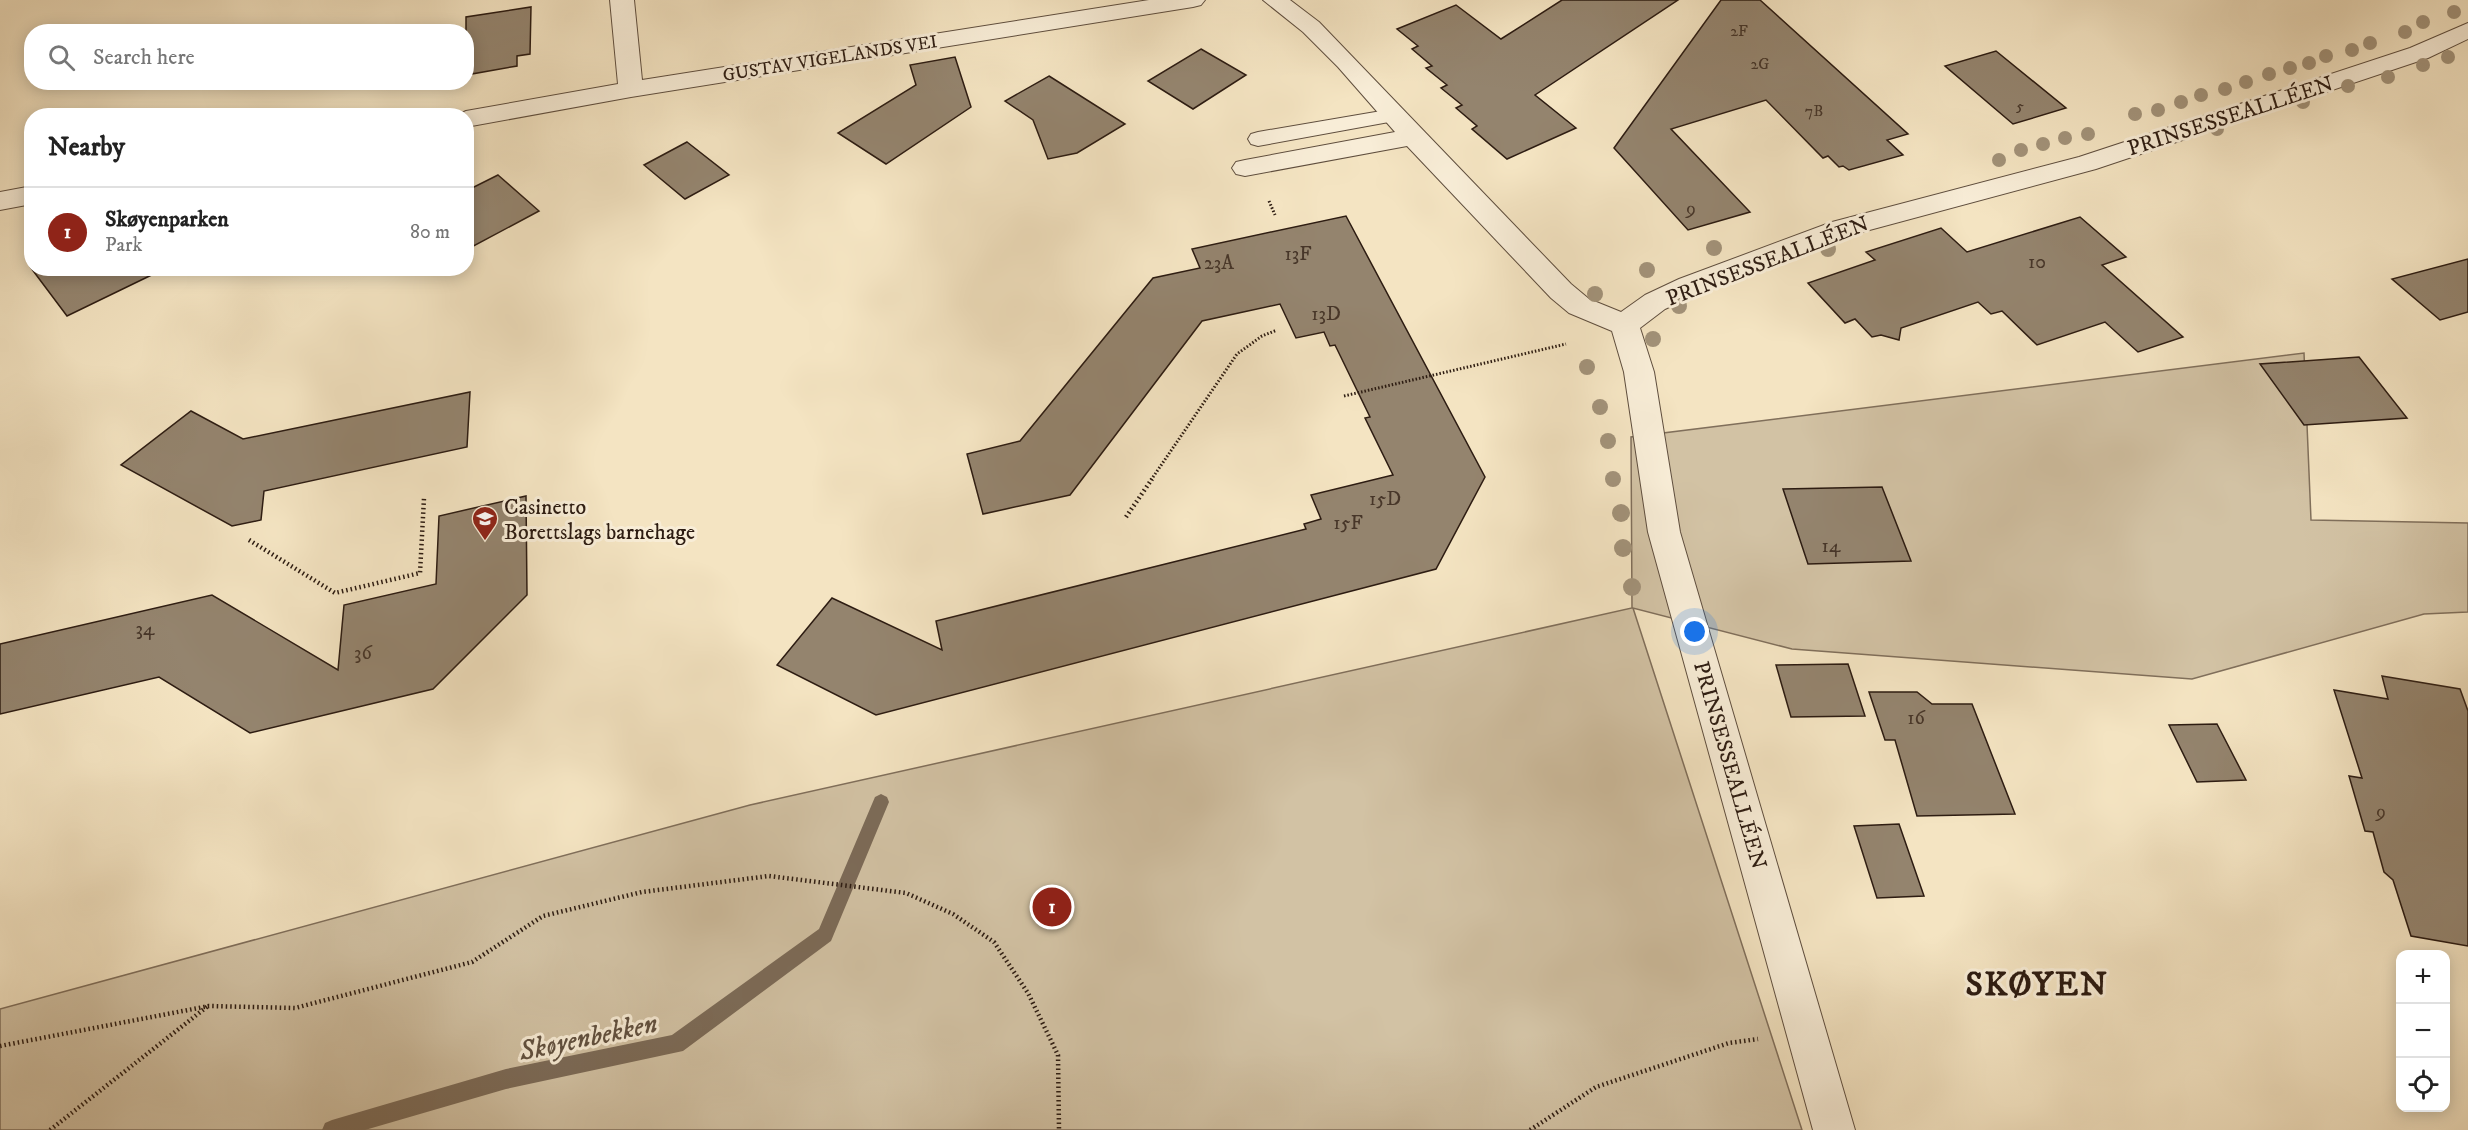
<!DOCTYPE html>
<html lang="en">
<head>
<meta charset="utf-8">
<style>
  body { margin:0; font-family:"IM FELL DW Pica",serif; background:#f6f6f6; color:#222 }
  .controls { position:absolute; right:18px; bottom:18px; display:grid; overflow:hidden; border-radius:12px; box-shadow:0 3px 15px #0003 }
  .controls button { width:54px; height:54px; display:grid; place-items:center; padding:0; border:0; border-bottom:2px solid #e0e0e0; background:#fff; color:#222; font:30px sans-serif }
  .you { position:absolute; left:1695px; top:632px; width:21px; height:21px; margin:-15px; border:4px solid #fff; border-radius:50%; background:#1a73e8; box-shadow:0 0 0 9px #1a73e833 }
  .badge { display:grid; place-items:center; width:39px; height:39px; border-radius:50%; background:#8f2418; color:#fff; font-size:20px; font-weight:700 }
  .pin { position:absolute; translate:-50% -50%; border:3px solid #fff; box-shadow:0 2px 6px #0006 }
  .list { margin:0; padding:0; list-style:none }
  h2 { display:flex; justify-content:space-between; align-items:center; height:78px; margin:0; padding:0 24px; font-size:26px }
  h2 small { font-size:20px; font-weight:400; color:#767676 }
  .list li { display:grid; grid-template-columns:39px 1fr auto; gap:18px; align-items:center; box-sizing:border-box; height:90px; padding:0 24px; border-top:2px solid #e0e0e0 }
  .list b { display:block; font-size:22px; white-space:nowrap }
  .list p { margin:0; font-size:20px; white-space:nowrap; color:#767676 }
  .list em { font-size:20px; font-style:normal; color:#767676 }
  .icon { flex:none; width:33px; height:33px; fill:none; stroke:currentColor; stroke-width:2; stroke-linecap:round; stroke-linejoin:round }
  .map { position:relative; flex:none; width:2468px; height:1130px; overflow:hidden }
  .search { position:absolute; background:#fff; box-shadow:0 3px 15px #0003; left:24px; top:24px; width:450px; height:66px; display:flex; align-items:center; gap:15px; box-sizing:border-box; padding:0 21px; border-radius:24px; color:#767676; font-size:22px }
  .panel { position:absolute; background:#fff; box-shadow:0 3px 15px #0003; left:24px; top:108px; width:450px; height:168px; border-radius:24px }
  .map>svg:first-child { display:block }
</style>
</head>
<body>
<div class="map">
<svg width="2468" height="1130" viewBox="0 0 2468 1130">
  <rect width="100%" height="100%" fill="#f4e4c2"/>
  <filter id="stains"><feTurbulence type="fractalNoise" baseFrequency=".00333" numOctaves="4"/><feColorMatrix values="0 0 0 0 .2 0 0 0 0 .09 0 0 0 0 .02 0 0 0 .5 -.17"/></filter>
  <radialGradient id="worn" r=".72"><stop offset=".6" stop-color="#630" stop-opacity="0"/><stop offset="1" stop-color="#630" stop-opacity=".3"/></radialGradient>
  <path fill="#d2c2a4" stroke="#806f5b" stroke-width="1.5" d="M2304,353L2311,520L2468,523V612L2424,614L2192,679L1792,649L1633,608L1802,1130H0V1009L750,805L1632,608L1631,437Z"/>
  <g fill="none" stroke-linecap="round" stroke-linejoin="round">
    <path fill="#7c6b58" fill-rule="evenodd" d="M881,794L887,797L889,802L831,941L683,1051L506,1089L365,1130H322L325,1123L332,1120L506,1069L672,1035L819,929L875,797Z"/>
  </g>
  <g fill="#94846e" stroke="#2d1c12" stroke-width="1.5">
    <path d="M1562,0H1678L1535,95L1576,128L1507,159L1472,129L1477,126L1456,108L1462,105L1441,88L1447,85L1426,68L1432,66L1412,49L1418,46L1397,29L1456,5L1501,39Z"/>
    <path d="M1721,0H1760L1908,134L1887,140L1903,155L1849,170L1843,166L1839,167L1828,156L1823,158L1766,100L1671,129L1750,212L1688,230L1614,148Z"/>
    <path d="M531,7L530,54L517,56V66L466,75V17Z"/>
    <path d="M1201,49L1246,75L1193,109L1148,81Z"/>
    <path d="M1996,51L2066,108L2013,124L1945,66Z"/>
    <path d="M955,57L971,107L886,164L838,133L916,85L910,65Z"/>
    <path d="M1049,76L1125,124L1077,153L1048,159L1033,120L1005,101Z"/>
    <path d="M687,142L729,175L685,199L644,165Z"/>
    <path d="M498,175L539,211L466,250V191Z"/>
    <path d="M1346,216L1485,477L1436,569L876,715L777,665L832,598L942,650L936,621L1306,529L1304,524L1321,519L1311,495L1393,475L1365,418L1370,417L1335,345L1330,346L1324,332L1296,338L1280,304L1202,321L1070,495L983,514L967,454L1020,441L1153,278L1200,268L1192,249Z"/>
    <path d="M2080,217L2126,257L2102,265L2183,337L2138,352L2105,322L2037,345L2002,311L1991,314L1978,302L1901,328L1899,340L1881,335L1872,337L1855,319L1845,323L1808,283L1875,260L1866,252L1941,228L1967,252Z"/>
    <path d="M2468,259V312L2440,320L2392,279Z"/>
    <path d="M31,268H166L67,316Z"/>
    <path d="M2359,357L2407,418L2304,425L2260,364Z"/>
    <path d="M470,392L467,447L264,491L261,520L232,526L121,465L191,411L243,439Z"/>
    <path d="M1882,487L1911,561L1808,564L1783,489Z"/>
    <path d="M526,496L527,595L433,689L250,733L159,677L0,714V644L212,595L338,670L344,605L436,584L439,516Z"/>
    <path d="M1848,664L1865,716L1791,717L1776,665Z"/>
    <path d="M2382,676L2460,689L2468,711V946L2411,936L2393,880L2384,872L2373,832L2365,831L2349,776L2362,778L2334,690L2388,699Z"/>
    <path d="M1869,692H1917L1932,704H1972L2015,814L1917,816L1895,740H1885Z"/>
    <path d="M2217,724L2246,780L2197,782L2169,725Z"/>
    <path d="M1899,824L1924,896L1877,898L1854,826Z"/>
  </g>
  <g fill="none" stroke-linecap="round" stroke-linejoin="round">
    <defs>
      <path id="service" d="M1393,109L1400,110L1403,115L1400,120L1258,146L1251,144L1248,139L1251,134L1258,132Z"/>
      <g id="minor">
        <path d="M610,0H634L642,80L1149,0H1205L1201,5L1193,7L631,97L466,127V116H456L466,111L618,84Z"/>
        <path d="M1263,0H1290L1319,22L1571,284L1589,299L1621,312L1645,295L1679,279L1832,222L2079,157L2410,48L2468,23V39L2428,58L2096,169L1851,235L1699,293L1665,309L1640,328L1654,372L1680,532L1855,1130H1813L1648,532L1624,372L1612,331L1569,313L1551,298L1407,146L1245,176L1236,174L1232,168L1236,162L1245,160L1395,132L1338,67L1303,32Z"/>
        <path d="M32,186V204L0,210V192Z"/>
      </g>
    </defs>
    <use href="#service" stroke="#5f4e3e" stroke-width="2"/>
    <use href="#minor" stroke="#5f4e3e" stroke-width="2"/>
    <g stroke="#2d1c12" stroke-width="3" stroke-dasharray="1.5 2" stroke-linecap="butt">
      <path d="M1269,201L1275,215"/>
      <path d="M1344,396L1566,344"/>
      <path d="M1151,480L1237,354L1262,336L1277,330"/>
    </g>
    <g stroke="#2d1c12" stroke-width="4.5" stroke-dasharray="1.5 3" stroke-linecap="butt">
      <path d="M1126,517L1152,479"/>
      <path d="M249,540L335,593L420,573L424,498"/>
      <path d="M0,1046L209,1006L295,1008L472,962L543,916L642,892L769,876L906,893L953,914L994,942L1028,993L1058,1055L1059,1130"/>
      <path d="M50,1130L208,1006"/>
      <path d="M1530,1130L1596,1087L1729,1043L1758,1039"/>
    </g>
    <use href="#service" fill="#f8edd7" fill-rule="evenodd"/>
    <use href="#minor" fill="#f8edd7" fill-rule="evenodd"/>
  </g>
  <g fill="#a29279">
    <circle cx="2454" cy="12" r="7"/>
    <circle cx="2423" cy="22" r="7"/>
    <circle cx="2405" cy="32" r="7"/>
    <circle cx="2370" cy="43" r="7"/>
    <circle cx="2352" cy="50" r="7"/>
    <circle cx="2326" cy="56" r="7"/>
    <circle cx="2448" cy="57" r="7"/>
    <circle cx="2309" cy="63" r="7"/>
    <circle cx="2423" cy="65" r="7"/>
    <circle cx="2290" cy="68" r="7"/>
    <circle cx="2269" cy="74" r="7"/>
    <circle cx="2388" cy="77" r="7"/>
    <circle cx="2246" cy="82" r="7"/>
    <circle cx="2348" cy="86" r="7"/>
    <circle cx="2225" cy="89" r="7"/>
    <circle cx="2201" cy="95" r="7"/>
    <circle cx="2181" cy="102" r="7"/>
    <circle cx="2303" cy="102" r="7"/>
    <circle cx="2158" cy="110" r="7"/>
    <circle cx="2135" cy="114" r="7"/>
    <circle cx="2217" cy="129" r="7"/>
    <circle cx="2088" cy="134" r="7"/>
    <circle cx="2065" cy="138" r="7"/>
    <circle cx="2043" cy="144" r="7"/>
    <circle cx="2021" cy="150" r="7"/>
    <circle cx="1999" cy="160" r="7"/>
    <circle cx="1714" cy="248" r="8"/>
    <circle cx="1828" cy="249" r="8"/>
    <circle cx="1647" cy="270" r="8"/>
    <circle cx="1595" cy="294" r="8"/>
    <circle cx="1679" cy="306" r="8"/>
    <circle cx="1653" cy="339" r="8"/>
    <circle cx="1587" cy="367" r="8"/>
    <circle cx="1600" cy="407" r="8"/>
    <circle cx="1608" cy="441" r="8"/>
    <circle cx="1613" cy="479" r="8"/>
    <circle cx="1621" cy="513" r="9"/>
    <circle cx="1623" cy="548" r="9"/>
    <circle cx="1632" cy="587" r="9"/>
  </g>
  <defs>
    <symbol id="school-pin" viewBox="-11 -11 22 30"><path d="M0 17L-7.5 6A9.5 9.5 0 1 1 7.5 6Z" fill="#8f2418" stroke="#f8edd7"/><path d="M0-5L7-2L0 1L-7-2ZM-4 1L0 2.5L4 1V4Q0 6-4 4Z" fill="#fff"/></symbol>
  </defs>
  <g fill-rule="evenodd">
    <use href="#school-pin" x="470" y="504" width="30" height="40"/>
  </g>
  <g text-anchor="middle" stroke-width="6" stroke-linejoin="round" paint-order="stroke">
    <g font-size="16" fill="#473629">
      <text x="1739" y="36">2F</text>
      <text x="1760" y="69">2G</text>
      <text x="2020" y="111">5</text>
      <text x="1814" y="116">7B</text>
    </g>
    <g font-size="18" fill="#2d1c12" stroke="#f8edd7">
      <text transform="translate(830 58) rotate(-9)" y="6">GUSTAV VIGELANDS VEI</text>
    </g>
    <g font-size="20" fill="#473629">
      <text x="1691" y="215">9</text>
      <text x="1298" y="260">13F</text>
      <text x="2037" y="268">10</text>
      <text x="1219" y="269">23A</text>
      <text x="1326" y="320">13D</text>
      <text x="1385" y="505">15D</text>
      <text x="1348" y="529">15F</text>
      <text x="1831" y="552">14</text>
      <text x="145" y="635">34</text>
      <text x="363" y="659">36</text>
      <text x="1916" y="724">16</text>
      <text x="2381" y="818">9</text>
    </g>
    <g font-size="22" fill="#2d1c12" stroke="#f8edd7">
      <text transform="translate(2230 115) rotate(-18)" y="8">PRINSESSEALLÉEN</text>
      <text transform="translate(1767 260) rotate(-21)" y="8">PRINSESSEALLÉEN</text>
      <text transform="translate(1731 765) rotate(74)" y="8">PRINSESSEALLÉEN</text>
    </g>
    <g font-size="22" fill="#2d1c12" stroke="#f8edd7" text-anchor="start">
      <text x="504" y="514">Casinetto<tspan x="504" dy="25">Borettslags barnehage</tspan></text>
    </g>
    <g font-size="28" font-style="italic" fill="#615140" stroke="#f8edd7">
      <text transform="translate(588 1036) rotate(-12)" y="10">Skøyenbekken</text>
    </g>
    <g font-size="33" font-weight="bold" letter-spacing="1.5" fill="#2d1c12" stroke="#f8edd7">
      <text x="2037" y="995">SKØYEN</text>
    </g>
  </g>
  <rect width="100%" height="100%" filter="url(#stains)"/>
  <rect width="100%" height="100%" fill="url(#worn)"/>
</svg>
<div class="controls">
<button>+</button>
<button>−</button>
<button><svg class="icon" aria-label="locate" viewBox="0 0 24 24"><circle cx="12" cy="12" r="6"/><path d="M12 2v4M12 18v4M2 12h4M18 12h4"/></svg></button>
</div>
<div class="you"></div>
<div class="pin badge" style="left:1052px;top:907px">1</div>
<div class="search"><svg class="icon" aria-label="search" viewBox="0 0 24 24"><circle cx="10" cy="10" r="6"/><path d="M15 15l6 6"/></svg>Search here</div>
<section class="panel">
<h2>Nearby<small></small></h2>
<ul class="list">
<li><span class="badge">1</span><div><b>Skøyenparken</b><p>Park</p></div><em>80 m</em></li>
</ul>
</section>
</div>
</body>
</html>
